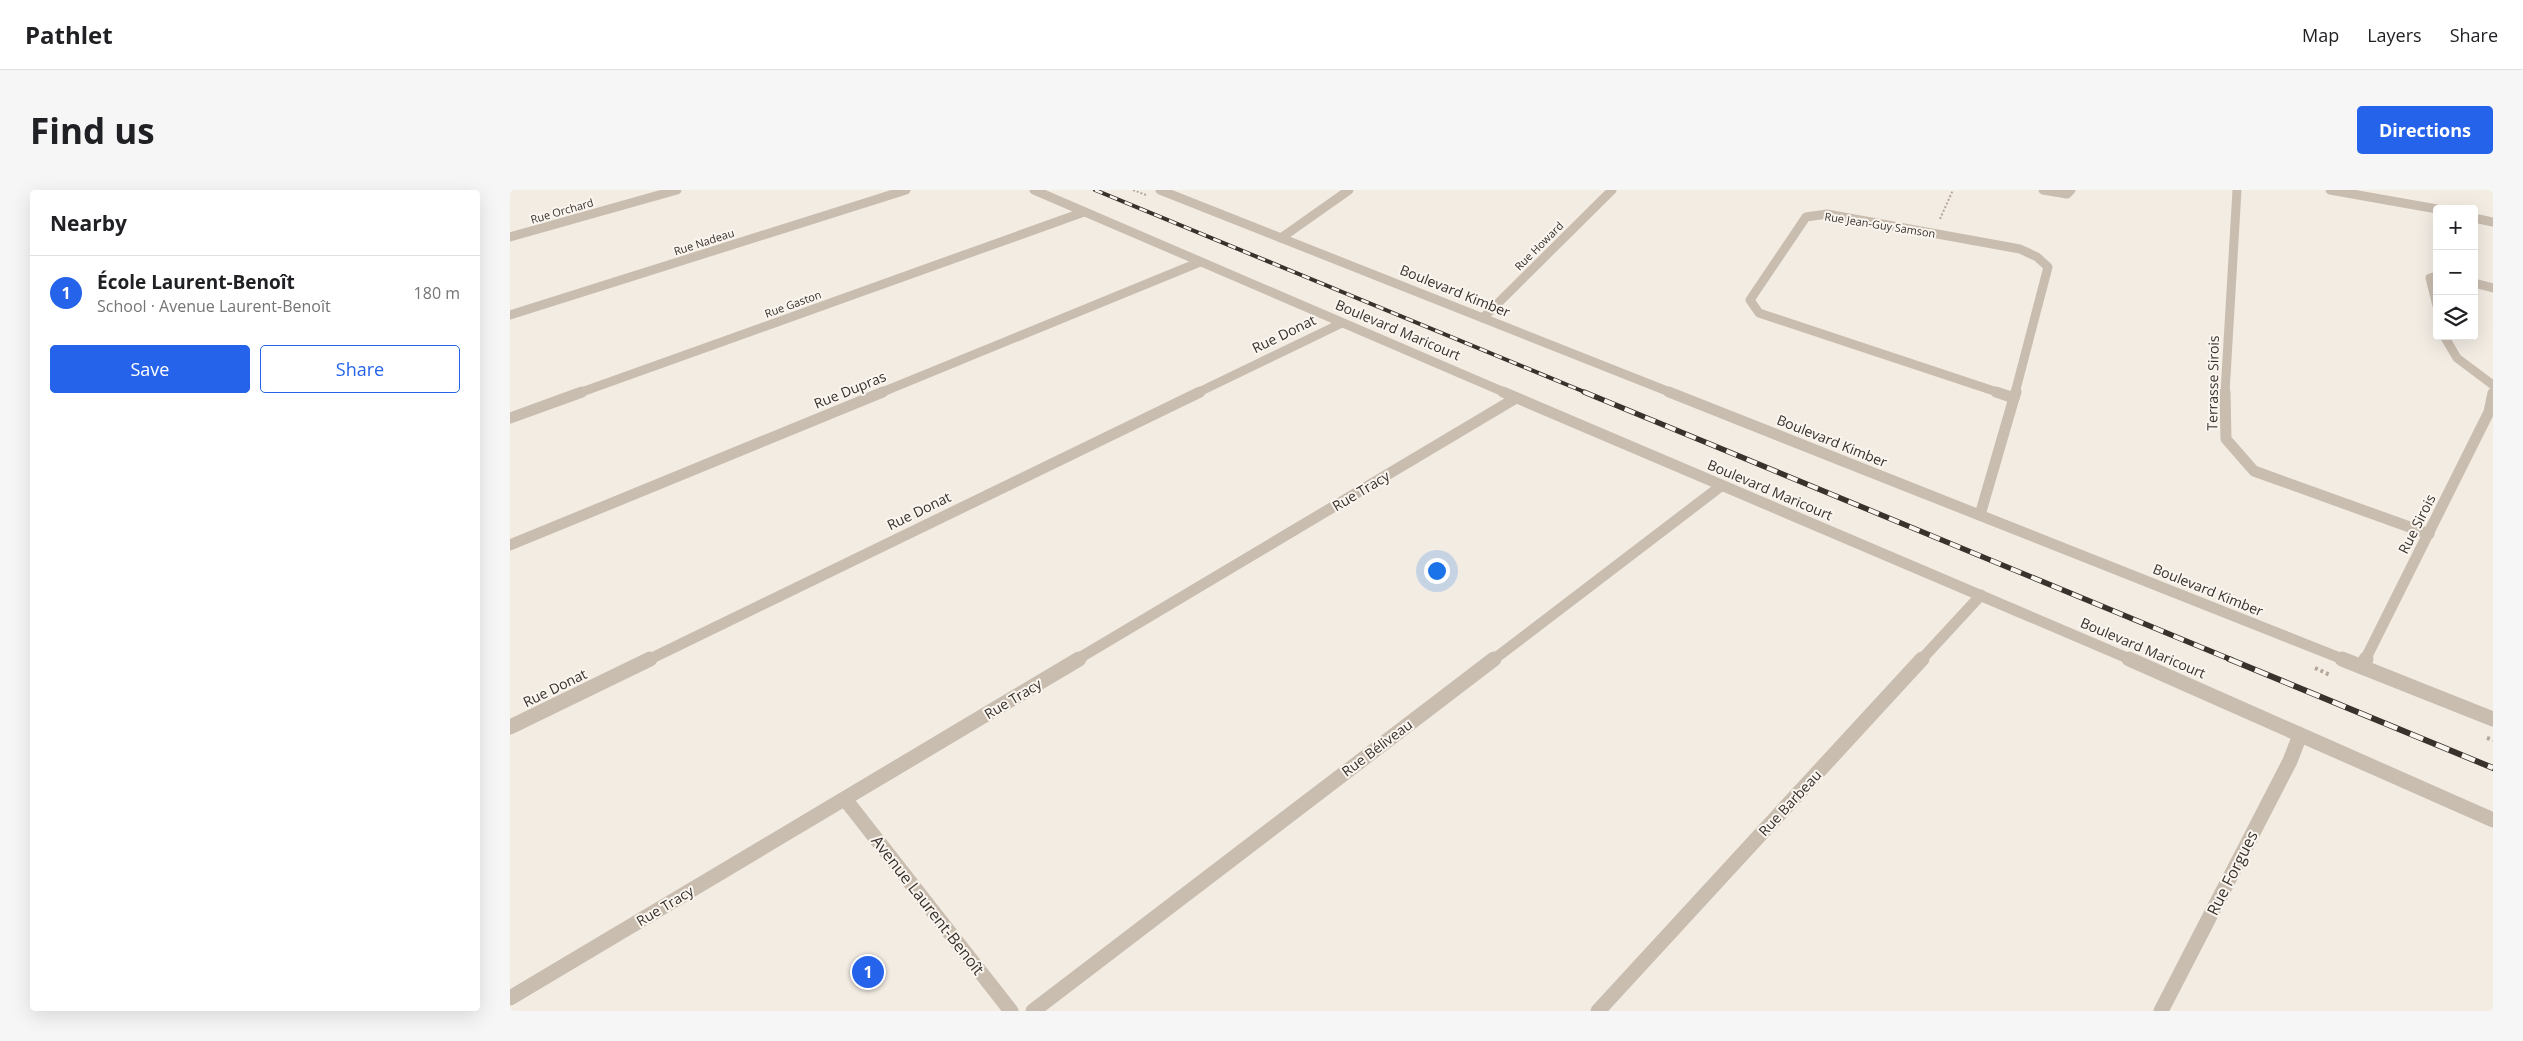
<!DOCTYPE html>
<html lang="en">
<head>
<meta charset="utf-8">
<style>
  body { margin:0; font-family:"Open Sans",sans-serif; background:#f6f6f6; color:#202124 }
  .controls { position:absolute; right:15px; top:15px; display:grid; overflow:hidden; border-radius:5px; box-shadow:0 5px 20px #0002 }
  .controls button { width:45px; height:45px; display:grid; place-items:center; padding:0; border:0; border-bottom:1px solid #e0e0e0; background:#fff; color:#202124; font:25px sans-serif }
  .you { position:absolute; left:926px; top:380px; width:18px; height:18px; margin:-12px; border:4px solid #fff; border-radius:50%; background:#1a73e8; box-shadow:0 0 0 8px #1a73e833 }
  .badge { display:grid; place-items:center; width:32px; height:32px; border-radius:50%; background:#2563eb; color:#fff; font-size:16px; font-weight:700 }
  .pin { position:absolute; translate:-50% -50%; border:2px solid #fff; box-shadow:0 1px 5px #0006 }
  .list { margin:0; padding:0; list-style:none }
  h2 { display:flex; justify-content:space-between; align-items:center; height:65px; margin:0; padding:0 20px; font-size:21px }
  h2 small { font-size:16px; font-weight:400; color:#757577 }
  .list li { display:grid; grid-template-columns:32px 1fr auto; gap:15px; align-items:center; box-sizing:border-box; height:75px; padding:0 20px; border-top:1px solid #e0e0e0 }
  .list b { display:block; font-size:19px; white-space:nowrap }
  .list p { margin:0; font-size:16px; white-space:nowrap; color:#757577 }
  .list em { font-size:16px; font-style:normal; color:#757577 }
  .actions { display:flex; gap:10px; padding:15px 20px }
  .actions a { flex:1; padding:11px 0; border:1px solid #2563eb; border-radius:5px; text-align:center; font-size:18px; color:#2563eb }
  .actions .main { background:#2563eb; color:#fff }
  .icon { flex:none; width:28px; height:28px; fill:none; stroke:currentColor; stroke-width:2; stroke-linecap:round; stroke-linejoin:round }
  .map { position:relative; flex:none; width:1983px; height:821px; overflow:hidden; border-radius:5px }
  header { display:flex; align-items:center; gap:30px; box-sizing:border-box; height:70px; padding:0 25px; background:#fff; border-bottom:1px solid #e0e0e0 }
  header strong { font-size:24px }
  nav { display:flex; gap:28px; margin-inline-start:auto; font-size:18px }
  .intro { display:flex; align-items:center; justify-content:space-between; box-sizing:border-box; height:120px; padding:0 30px }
  h1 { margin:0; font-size:35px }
  .button { padding:12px 22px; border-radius:5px; background:#2563eb; color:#fff; font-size:18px; font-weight:700 }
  main { display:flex; gap:30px; padding:0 30px }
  aside { flex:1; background:#fff; border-radius:5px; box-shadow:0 5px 20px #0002 }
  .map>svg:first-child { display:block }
</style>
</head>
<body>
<header>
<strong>Pathlet</strong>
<nav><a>Map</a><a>Layers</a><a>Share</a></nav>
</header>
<div class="intro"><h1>Find us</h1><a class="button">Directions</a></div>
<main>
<aside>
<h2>Nearby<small></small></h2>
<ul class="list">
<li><span class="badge">1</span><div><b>École Laurent-Benoît</b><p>School · Avenue Laurent-Benoît</p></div><em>180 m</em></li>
</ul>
<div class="actions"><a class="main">Save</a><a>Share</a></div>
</aside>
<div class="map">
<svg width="1983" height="821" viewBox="0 0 1983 821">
  <rect width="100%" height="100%" fill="#f2ece3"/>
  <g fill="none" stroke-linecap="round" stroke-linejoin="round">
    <g stroke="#b5a799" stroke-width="2" stroke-dasharray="2 2" stroke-linecap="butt">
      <path d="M623,0L636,5"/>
      <path d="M1430,29L1443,0"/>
    </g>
    <g stroke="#b5a799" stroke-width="4" stroke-dasharray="3 3" stroke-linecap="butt">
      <path d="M1805,478L1820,485"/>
      <path d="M1977,548L1983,550"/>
    </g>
    <g stroke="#c9bdaf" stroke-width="9">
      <path d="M1533,0L1557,4L1561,0"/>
      <path d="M1820,0L1927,19"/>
      <path d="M1964,28L1983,32"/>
      <path d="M0,47L167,0"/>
      <path d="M771,48L839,0"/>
      <path d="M1927,86L1920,88L1927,116"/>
      <path d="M1964,93L1983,98"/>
      <path d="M0,125L396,0"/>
      <path d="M973,128L1102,0"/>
      <path d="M1934,146L1947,168L1983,195"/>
      <path d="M69,203L574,22"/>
      <path d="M370,203L690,72"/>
      <path d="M687,203L832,133"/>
      <path d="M1490,203L1249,123L1240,110L1296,27L1317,24L1510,59L1527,67L1538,77L1505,203"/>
      <path d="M1715,203L1727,0"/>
    </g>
    <g stroke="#c9bdaf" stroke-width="11">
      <path d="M1486,202L1504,208"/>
      <path d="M1715,202L1716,249L1744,281L1919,344"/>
      <path d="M1504,208L1506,202"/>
      <path d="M0,228L72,202"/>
      <path d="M1470,325L1504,208"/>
      <path d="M0,355L373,202"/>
      <path d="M138,470L690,202"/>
      <path d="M566,470L1006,208"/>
      <path d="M983,470L1211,296"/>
      <path d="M1411,470L1471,405"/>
      <path d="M1855,470L1979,222L1983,203"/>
    </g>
    <g stroke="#c9bdaf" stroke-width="15">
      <path d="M1852,477L1856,469"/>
      <path d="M0,537L140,469"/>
      <path d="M335,609L501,821"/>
      <path d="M0,808L569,469"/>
      <path d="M523,821L984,469"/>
      <path d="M1088,821L1412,469"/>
      <path d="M1651,821L1780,571L1790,545"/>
    </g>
    <g stroke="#c9bdaf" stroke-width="9">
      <path d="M524,0L996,203"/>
      <path d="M650,0L1162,203"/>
    </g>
    <g stroke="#c9bdaf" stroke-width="11">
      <path d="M993,202L1622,470"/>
      <path d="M1159,202L1835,470"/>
    </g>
    <g stroke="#c9bdaf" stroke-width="15">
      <path d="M1619,469L1983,630"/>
      <path d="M1832,469L1983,529"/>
    </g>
    <defs>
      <path id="rail-far2" d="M585,0L1077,203"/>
      <path id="rail-far1" d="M1074,202L1722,470"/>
      <path id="rail" d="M1719,469L1983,578"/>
    </defs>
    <use href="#rail-far2" stroke="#39312c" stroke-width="4"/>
    <use href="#rail-far1" stroke="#39312c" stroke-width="5.5"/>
    <use href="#rail" stroke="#39312c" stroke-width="6"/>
    <use href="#rail-far2" stroke="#faf5ef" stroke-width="2.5" stroke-dasharray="8" stroke-linecap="butt"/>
    <use href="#rail-far1" stroke="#faf5ef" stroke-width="4" stroke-dasharray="11" stroke-linecap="butt"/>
    <use href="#rail" stroke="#faf5ef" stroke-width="4.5" stroke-dasharray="14" stroke-linecap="butt"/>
  </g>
  <g text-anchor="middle" stroke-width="4" stroke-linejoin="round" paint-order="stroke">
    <g font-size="11" fill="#39312c" stroke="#faf5ef">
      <text transform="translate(52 21) rotate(-16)" y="4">Rue Orchard</text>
      <text transform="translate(1370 35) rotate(9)" y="4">Rue Jean-Guy Samson</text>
      <text transform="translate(194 52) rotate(-18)" y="4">Rue Nadeau</text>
      <text transform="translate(1029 56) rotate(-45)" y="4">Rue Howard</text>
      <text transform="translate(283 114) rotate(-20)" y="4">Rue Gaston</text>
    </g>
    <g font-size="14" fill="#39312c" stroke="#faf5ef">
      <text transform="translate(945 101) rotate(22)" y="5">Boulevard Kimber</text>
      <text transform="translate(888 140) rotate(23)" y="5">Boulevard Maricourt</text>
      <text transform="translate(774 144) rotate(-26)" y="5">Rue Donat</text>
      <text transform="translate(1703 193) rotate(-89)" y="5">Terrasse Sirois</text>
      <text transform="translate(340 200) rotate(-22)" y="5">Rue Dupras</text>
      <text transform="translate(1322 251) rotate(22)" y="5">Boulevard Kimber</text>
      <text transform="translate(1260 300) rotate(23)" y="5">Boulevard Maricourt</text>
      <text transform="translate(851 301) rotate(-31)" y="5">Rue Tracy</text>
      <text transform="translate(409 321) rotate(-26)" y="5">Rue Donat</text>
      <text transform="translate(1907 334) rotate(-63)" y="5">Rue Sirois</text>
      <text transform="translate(1698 400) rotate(22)" y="5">Boulevard Kimber</text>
      <text transform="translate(1633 458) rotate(23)" y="5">Boulevard Maricourt</text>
      <text transform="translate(45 498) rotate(-26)" y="5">Rue Donat</text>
      <text transform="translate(503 509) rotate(-31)" y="5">Rue Tracy</text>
      <text transform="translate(867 558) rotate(-37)" y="5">Rue Béliveau</text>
      <text transform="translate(1280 613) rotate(-47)" y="5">Rue Barbeau</text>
      <text transform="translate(155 716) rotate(-31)" y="5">Rue Tracy</text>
    </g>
    <g font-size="16" fill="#39312c" stroke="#faf5ef">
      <text transform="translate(1722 683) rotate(-63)" y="6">Rue Forgues</text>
      <text transform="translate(418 715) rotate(52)" y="6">Avenue Laurent-Benoît</text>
    </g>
  </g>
</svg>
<div class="controls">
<button>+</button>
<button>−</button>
<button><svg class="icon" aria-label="layers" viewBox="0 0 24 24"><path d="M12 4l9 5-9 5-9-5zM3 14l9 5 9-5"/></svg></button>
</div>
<div class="you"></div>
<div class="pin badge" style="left:358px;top:782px">1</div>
</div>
</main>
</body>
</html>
